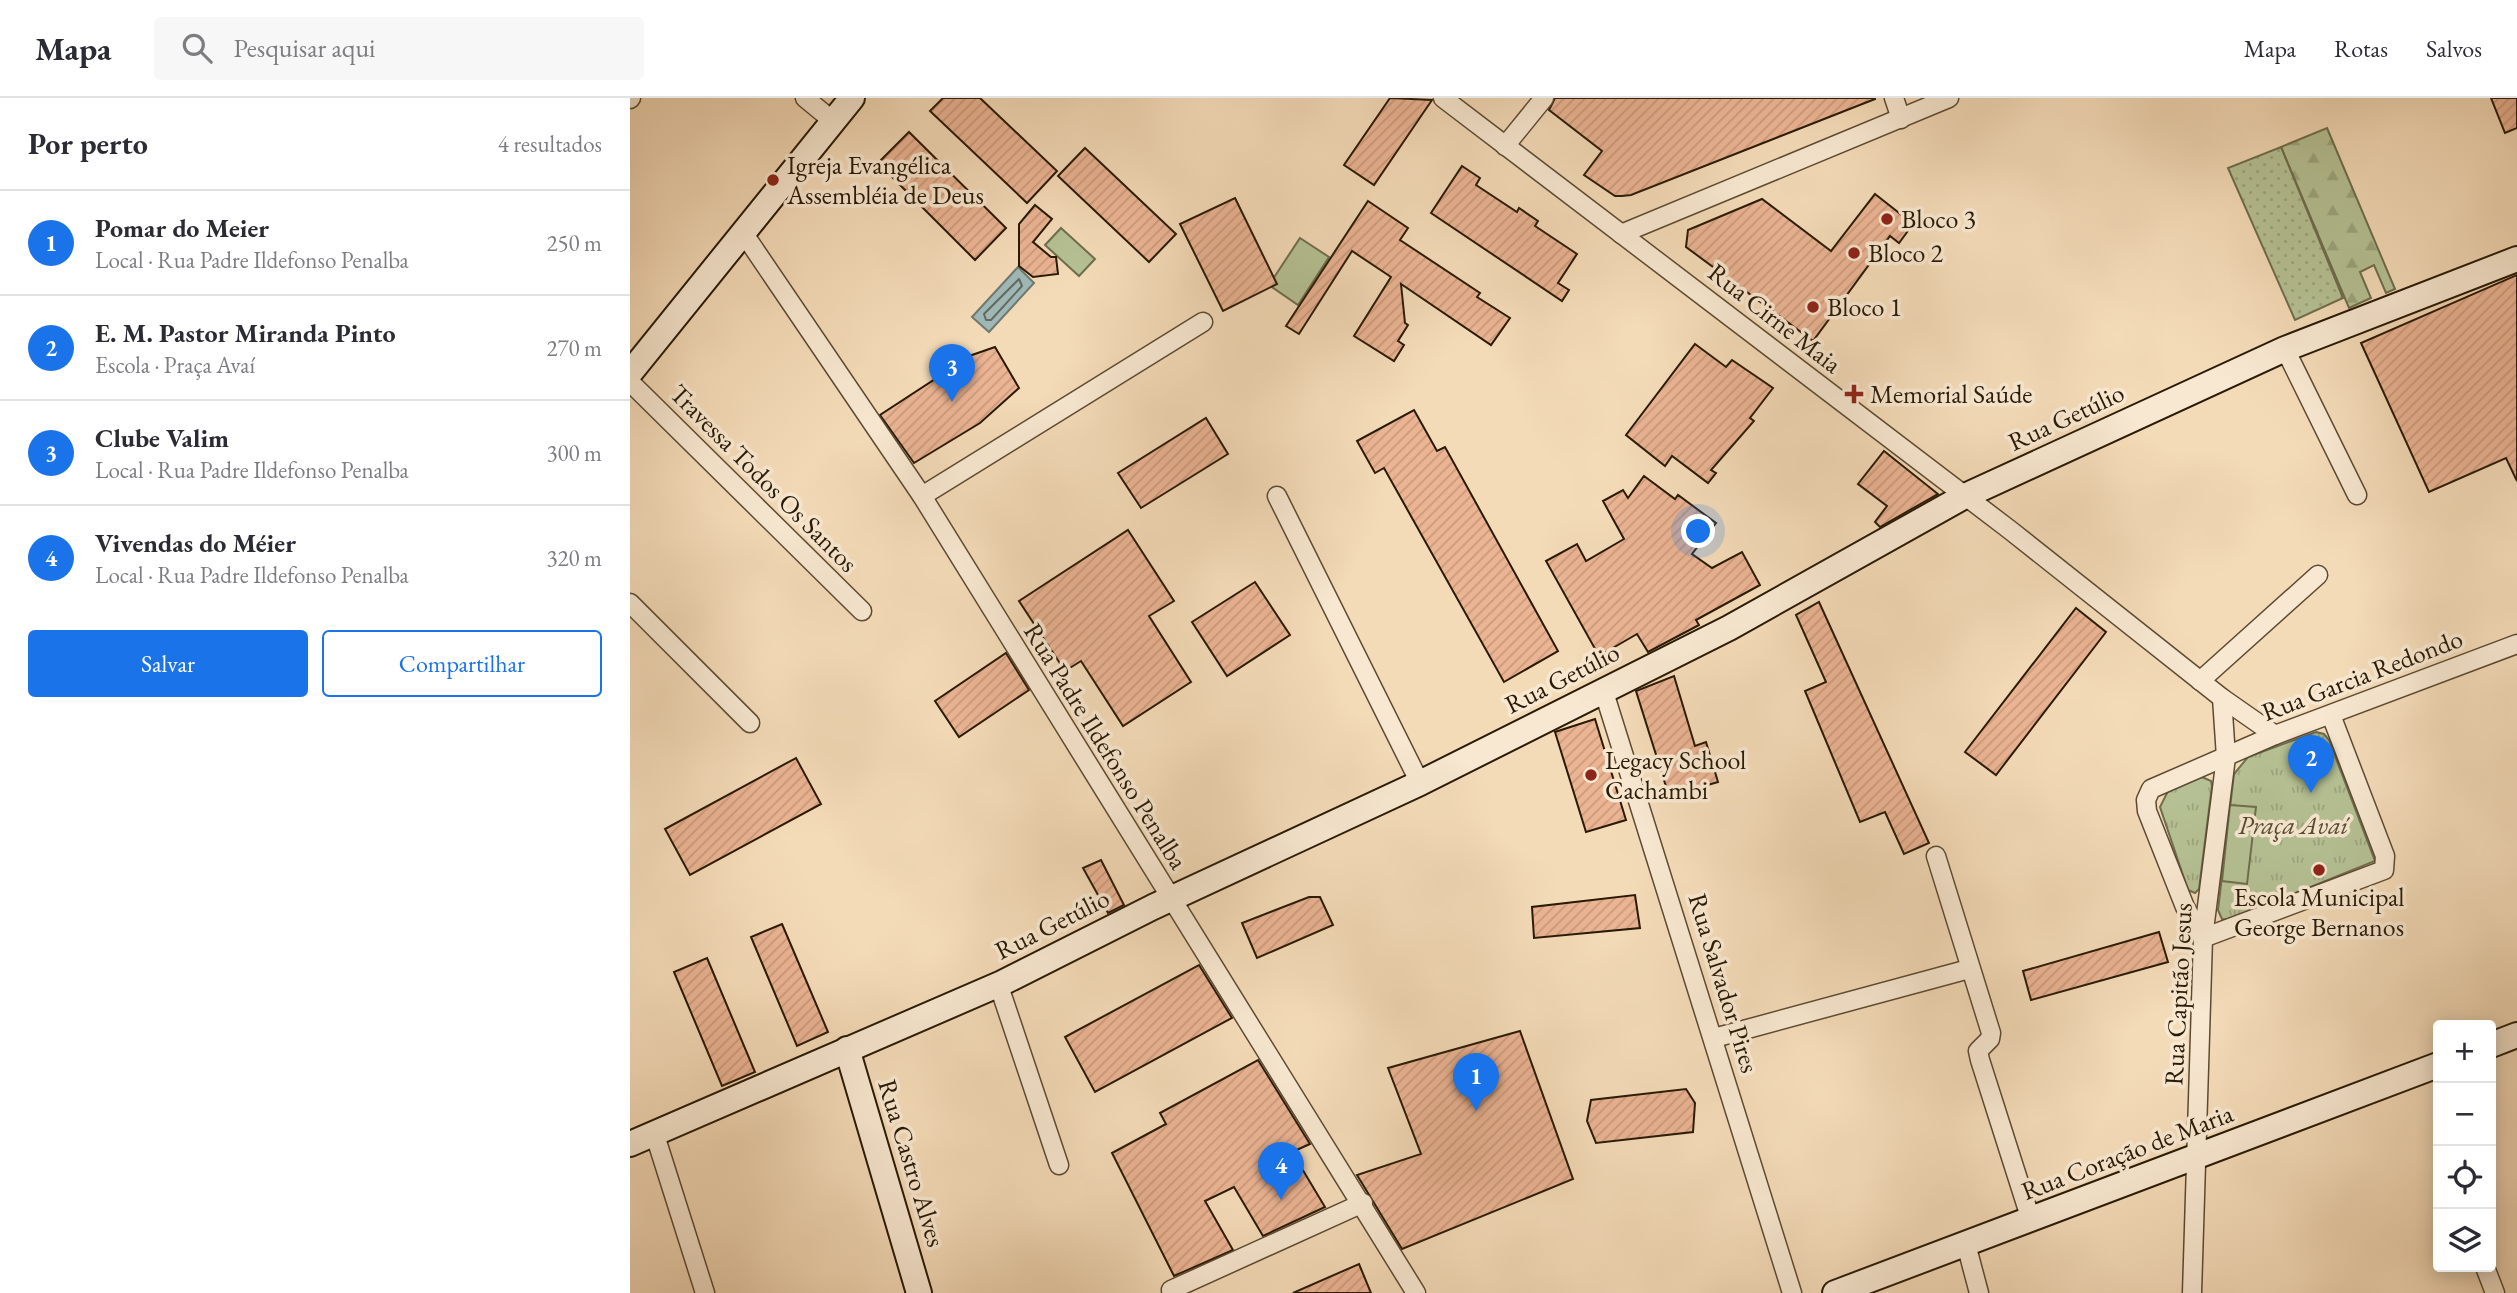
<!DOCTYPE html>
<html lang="pt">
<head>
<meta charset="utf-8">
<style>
  body { margin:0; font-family:"EB Garamond",serif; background:#f7f7f7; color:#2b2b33 }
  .controls { position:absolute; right:21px; bottom:21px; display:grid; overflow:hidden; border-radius:7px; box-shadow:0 4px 18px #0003 }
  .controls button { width:63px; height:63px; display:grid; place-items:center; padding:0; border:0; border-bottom:2px solid #e1e1e2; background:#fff; color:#2b2b33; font:35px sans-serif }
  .you { position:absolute; left:1069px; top:434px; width:24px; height:24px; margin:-18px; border:5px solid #fff; border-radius:50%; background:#1a73e8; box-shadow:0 0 0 10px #1a73e833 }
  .badge { display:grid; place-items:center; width:46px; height:46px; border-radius:50%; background:#1a73e8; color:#fff; font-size:23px; font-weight:700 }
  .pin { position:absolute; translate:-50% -58px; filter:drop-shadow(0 2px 4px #0008) }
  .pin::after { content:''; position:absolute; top:37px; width:24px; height:21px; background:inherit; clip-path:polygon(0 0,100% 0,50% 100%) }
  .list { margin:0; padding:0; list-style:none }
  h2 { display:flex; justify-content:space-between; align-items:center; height:91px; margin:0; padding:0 28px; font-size:30px }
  h2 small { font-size:23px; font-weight:400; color:#7c7c81 }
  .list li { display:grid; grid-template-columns:46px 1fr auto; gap:21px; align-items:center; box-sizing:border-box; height:105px; padding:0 28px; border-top:2px solid #e1e1e2 }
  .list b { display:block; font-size:26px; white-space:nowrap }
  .list p { margin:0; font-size:23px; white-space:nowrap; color:#7c7c81 }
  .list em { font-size:23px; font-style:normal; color:#7c7c81 }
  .actions { display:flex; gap:14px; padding:21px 28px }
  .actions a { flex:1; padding:16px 0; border:2px solid #1a73e8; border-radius:7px; text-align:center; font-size:24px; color:#1a73e8 }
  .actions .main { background:#1a73e8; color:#fff }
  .icon { flex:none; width:38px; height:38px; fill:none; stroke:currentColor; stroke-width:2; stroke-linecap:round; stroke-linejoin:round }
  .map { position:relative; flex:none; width:1887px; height:1195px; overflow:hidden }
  header { display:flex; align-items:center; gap:42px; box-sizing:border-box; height:98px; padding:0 35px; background:#fff; border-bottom:2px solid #e1e1e2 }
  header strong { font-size:33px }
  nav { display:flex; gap:38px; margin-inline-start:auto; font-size:24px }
  .search { width:490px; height:63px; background:#f7f7f7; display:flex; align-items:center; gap:18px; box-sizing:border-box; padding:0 24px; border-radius:7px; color:#7c7c81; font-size:26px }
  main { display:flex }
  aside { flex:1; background:#fff }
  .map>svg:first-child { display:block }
</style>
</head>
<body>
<header>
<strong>Mapa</strong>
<div class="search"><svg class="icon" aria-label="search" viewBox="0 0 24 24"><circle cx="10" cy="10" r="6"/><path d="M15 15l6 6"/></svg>Pesquisar aqui</div>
<nav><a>Mapa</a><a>Rotas</a><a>Salvos</a></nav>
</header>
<main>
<aside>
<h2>Por perto<small>4 resultados</small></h2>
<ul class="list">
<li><span class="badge">1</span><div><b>Pomar do Meier</b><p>Local · Rua Padre Ildefonso Penalba</p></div><em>250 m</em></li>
<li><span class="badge">2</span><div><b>E. M. Pastor Miranda Pinto</b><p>Escola · Praça Avaí</p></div><em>270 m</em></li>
<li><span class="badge">3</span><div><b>Clube Valim</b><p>Local · Rua Padre Ildefonso Penalba</p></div><em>300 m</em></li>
<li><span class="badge">4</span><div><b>Vivendas do Méier</b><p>Local · Rua Padre Ildefonso Penalba</p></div><em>320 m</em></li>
</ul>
<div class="actions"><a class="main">Salvar</a><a>Compartilhar</a></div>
</aside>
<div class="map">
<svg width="1887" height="1195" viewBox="0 0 1887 1195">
  <defs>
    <pattern id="grass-tufts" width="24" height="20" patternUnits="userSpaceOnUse" patternTransform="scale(1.75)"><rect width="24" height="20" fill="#b5c194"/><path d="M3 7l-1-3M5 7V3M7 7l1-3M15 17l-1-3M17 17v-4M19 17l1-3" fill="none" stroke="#9ca57e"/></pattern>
    <pattern id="forest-firs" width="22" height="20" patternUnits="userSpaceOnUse" patternTransform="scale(1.75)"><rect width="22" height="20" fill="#b5c194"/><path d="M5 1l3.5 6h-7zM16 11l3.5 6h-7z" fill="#9ca57e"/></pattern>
    <pattern id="garden-dots" width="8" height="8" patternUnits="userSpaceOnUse" patternTransform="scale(1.75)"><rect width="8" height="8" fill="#b5c194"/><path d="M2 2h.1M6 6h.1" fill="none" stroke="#9ca57e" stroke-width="1.8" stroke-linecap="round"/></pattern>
    <pattern id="building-hatch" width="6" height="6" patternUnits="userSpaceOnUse" patternTransform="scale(1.75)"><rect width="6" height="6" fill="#ebb493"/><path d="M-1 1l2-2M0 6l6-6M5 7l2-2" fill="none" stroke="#ca9a7d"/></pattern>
  </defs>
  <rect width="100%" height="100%" fill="#f4dbb8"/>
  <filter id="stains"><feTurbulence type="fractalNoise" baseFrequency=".00286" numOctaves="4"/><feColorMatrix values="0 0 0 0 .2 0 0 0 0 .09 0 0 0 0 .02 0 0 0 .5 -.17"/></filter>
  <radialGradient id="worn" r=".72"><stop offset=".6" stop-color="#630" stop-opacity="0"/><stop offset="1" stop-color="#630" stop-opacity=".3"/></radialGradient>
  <g fill="url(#grass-tufts)" stroke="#6f6e4d" stroke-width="2">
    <path d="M1686,634L1694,636L1699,642L1745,763L1598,822L1592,821L1588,812L1604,676L1618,659Z"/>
    <path d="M1572,679L1581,683L1582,688L1569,791L1565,795L1558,792L1530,709L1539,691Z"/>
  </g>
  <path fill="url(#forest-firs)" stroke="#6f6e4d" stroke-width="2" d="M1697,30L1765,191L1756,195L1744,167L1730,174L1741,200L1719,210L1651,49Z"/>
  <path fill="url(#garden-dots)" stroke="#6f6e4d" stroke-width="2" d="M1651,49L1713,200L1665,222L1598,70Z"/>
  <g fill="#b5c194" stroke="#6f6e4d" stroke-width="2">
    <path d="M431,130L465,161L449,178L415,147Z"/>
    <path d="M670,140L699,159L668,207L639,187Z"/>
    <path d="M1600,707L1626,709L1617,786L1592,783Z"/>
  </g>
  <path fill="#9fb9b8" stroke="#707971" stroke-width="2" d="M388,169L404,185L359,234L342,219Z"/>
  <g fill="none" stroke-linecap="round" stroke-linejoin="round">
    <path stroke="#646a5f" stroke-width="2" d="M389,181L392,188L361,222H356L354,216Z"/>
  </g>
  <g fill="url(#building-hatch)" stroke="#291a06" stroke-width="2">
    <path d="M313,0H350L427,73L397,105L300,13Z"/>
    <path d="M760,0L802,2L744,87L714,67Z"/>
    <path d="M925,0H1245V1L1001,97L992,98H985L954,77L972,53L919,12Z"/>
    <path d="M1861,0H1887V30L1875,35Z"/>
    <path d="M279,34L376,130L345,162L248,65Z"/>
    <path d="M455,50L546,136L519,164L428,78Z"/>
    <path d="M832,68L850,80L846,87L887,114L889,110L908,123L905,128L947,156L928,185L939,192L932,203L801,115Z"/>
    <path d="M1245,96L1283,126L1269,145L1260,138L1183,243L1056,149L1058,132L1132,101L1201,153Z"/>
    <path d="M605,100L647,186L593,213L550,126Z"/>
    <path d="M738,103L778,130L770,142L850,195L847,199L880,220L861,247L771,186L775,225L778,227L768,243L774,247L764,263L724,238L761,179L722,153L669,236L656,228Z"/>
    <path d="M405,107L422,121L403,144L421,159H426L428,176L403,179L389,168V126Z"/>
    <path d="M1887,177V383L1876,360L1799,394L1731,245Z"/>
    <path d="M1065,246L1096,269L1102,262L1143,290L1120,320L1124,323L1081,372L1086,375L1078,385L1042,358L1035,368L996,337Z"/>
    <path d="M365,249L389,290L350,325L284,365L250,317L342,257Z"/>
    <path d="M784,312L807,353L815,349L928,553L874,584L754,370L745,375L727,343Z"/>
    <path d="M576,320L598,356L511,410L488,375Z"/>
    <path d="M1254,353L1308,396L1250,429L1245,424L1257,408L1228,386Z"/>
    <path d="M1014,378L1045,401L1048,397L1086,425L1062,456L1082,470L1112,454L1130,487L1066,522L1069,527L1018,554L1007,536L969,558L916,463L947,446L956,463L994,441L973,403L993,392L998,400Z"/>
    <path d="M498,432L544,503L519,518L561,584L493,628L451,563L435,573L389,503Z"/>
    <path d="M625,484L660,537L597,578L562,524Z"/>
    <path d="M1189,504L1299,745L1274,756L1255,714L1230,724L1175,593L1196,584L1166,517Z"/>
    <path d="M1446,510L1476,534L1366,677L1335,654Z"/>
    <path d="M376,555L399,592L329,639L305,603Z"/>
    <path d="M1044,578L1065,648L1076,644L1088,684L1039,698L1006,593Z"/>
    <path d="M965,621L996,722L956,734L925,634Z"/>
    <path d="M166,660L191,706L60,777L35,731Z"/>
    <path d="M471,762L494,807L478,815L453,770Z"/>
    <path d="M1005,797L1010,830L904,840L902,809Z"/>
    <path d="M679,799H690L703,827L627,860L612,825Z"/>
    <path d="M152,826L198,934L167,948L121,839Z"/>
    <path d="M1529,834L1538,864L1401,902L1393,873Z"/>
    <path d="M77,860L125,974L92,988L44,874Z"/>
    <path d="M569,867L602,920L465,994L435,939Z"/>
    <path d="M890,933L943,1081L772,1151L727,1077L791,1056L758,970Z"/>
    <path d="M628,962L680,1046L662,1054L695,1109L633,1138L604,1089L575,1103L603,1152L544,1178L482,1055L536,1026L530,1015Z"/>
    <path d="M1056,991L1065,1005L1063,1034L966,1045L957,1023L961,1002Z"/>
    <path d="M729,1166L741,1195H663Z"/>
  </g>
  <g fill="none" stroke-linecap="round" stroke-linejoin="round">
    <defs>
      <g id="street">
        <path d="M175,0L203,23"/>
        <path d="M813,0L1380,432L1592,600L1645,637"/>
        <path d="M1264,0L1271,21"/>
        <path d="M0,1L1,0"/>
        <path d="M875,48L914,0"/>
        <path d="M112,133L292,398L786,1195"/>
        <path d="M991,136L1319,0"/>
        <path d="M1655,251L1727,397"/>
        <path d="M0,284L232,513"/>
        <path d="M292,398L573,224"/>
        <path d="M647,398L790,685"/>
        <path d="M0,505L120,625"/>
        <path d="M1570,583L1688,477"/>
        <path d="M973,591L1162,1195"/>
        <path d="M1306,758L1361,935L1360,941L1348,953L1350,962L1401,1122"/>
        <path d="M1573,840L1555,809L1517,713L1516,702L1521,691L1645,637L1887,546"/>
        <path d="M1573,840L1754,772L1755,758L1701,617"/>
        <path d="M372,885L371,894L429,1067"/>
        <path d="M1084,940L1339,871"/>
        <path d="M24,1034L75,1195"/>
        <path d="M1336,1146L1349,1195"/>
        <path d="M1855,1169L1865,1195"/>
        <path d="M541,1192L733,1105"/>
        <path d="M1562,1195L1573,840L1596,659L1592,600"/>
      </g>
      <g id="secondary">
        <path d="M0,275L222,0"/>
        <path d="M1861,947L1887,937"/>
        <path d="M217,951L289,1195"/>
        <path d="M0,1046L372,885L523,809L790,685L1099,530L1333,399L1655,251L1887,161"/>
        <path d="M1205,1195L1808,967"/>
      </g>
    </defs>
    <use href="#street" stroke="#5c4a32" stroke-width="21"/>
    <use href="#secondary" stroke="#291a06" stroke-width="28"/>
    <use href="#street" stroke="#f8e8d1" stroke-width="18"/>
    <use href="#secondary" stroke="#f8e8d1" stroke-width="24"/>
  </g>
  <g fill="#8f2418" stroke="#f8e8d1" stroke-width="2.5">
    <circle cx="143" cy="82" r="7"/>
    <circle cx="1257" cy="121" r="7"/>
    <circle cx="1224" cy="155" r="7"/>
    <circle cx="1183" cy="209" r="7"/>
    <path d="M1220.5 285.5h7v7h7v7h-7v7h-7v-7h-7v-7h7z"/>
    <circle cx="961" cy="677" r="7"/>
    <circle cx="1689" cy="772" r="7"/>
  </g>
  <g text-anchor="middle" stroke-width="7" stroke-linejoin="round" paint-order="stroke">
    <g font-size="26" fill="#291a06" stroke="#f8e8d1" text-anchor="start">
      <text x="157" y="76">Igreja Evangélica<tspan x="157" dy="30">Assembléia de Deus</tspan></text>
      <text x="1271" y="130">Bloco 3</text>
      <text x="1238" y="164">Bloco 2</text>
      <text x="1197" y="218">Bloco 1</text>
      <text x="1240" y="305">Memorial Saúde</text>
      <text x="975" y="671">Legacy School<tspan x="975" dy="30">Cachambi</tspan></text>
      <text x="1689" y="808" text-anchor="middle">Escola Municipal<tspan x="1689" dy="30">George Bernanos</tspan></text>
    </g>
    <g font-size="26" fill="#291a06" stroke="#f8e8d1">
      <text transform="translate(1145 220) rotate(38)" y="9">Rua Cirne Maia</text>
      <text transform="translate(1436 319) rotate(-25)" y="9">Rua Getúlio</text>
      <text transform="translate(134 380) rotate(45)" y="9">Travessa Todos Os Santos</text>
      <text transform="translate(1732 577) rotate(-21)" y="9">Rua Garcia Redondo</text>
      <text transform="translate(932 580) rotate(-27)" y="9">Rua Getúlio</text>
      <text transform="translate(476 648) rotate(58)" y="9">Rua Padre Ildefonso Penalba</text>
      <text transform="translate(422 826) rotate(-27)" y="9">Rua Getúlio</text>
      <text transform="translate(1094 885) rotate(73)" y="9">Rua Salvador Pires</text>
      <text transform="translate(1548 896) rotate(-87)" y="9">Rua Capitão Jesus</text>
      <text transform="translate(1497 1054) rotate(-21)" y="9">Rua Coração de Maria</text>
      <text transform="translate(282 1065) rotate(73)" y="9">Rua Castro Alves</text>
    </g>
    <g font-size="26" font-style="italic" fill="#534c31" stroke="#f8e8d1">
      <text x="1663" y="736">Praça Avaí</text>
    </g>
  </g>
  <rect width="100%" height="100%" filter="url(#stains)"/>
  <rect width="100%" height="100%" fill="url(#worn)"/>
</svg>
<div class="controls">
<button>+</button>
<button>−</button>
<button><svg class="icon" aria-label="locate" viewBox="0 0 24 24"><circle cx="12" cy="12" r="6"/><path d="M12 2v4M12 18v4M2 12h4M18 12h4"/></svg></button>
<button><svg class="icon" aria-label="layers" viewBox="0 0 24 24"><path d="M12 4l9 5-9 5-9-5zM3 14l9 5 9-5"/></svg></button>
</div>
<div class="you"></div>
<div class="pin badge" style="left:846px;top:1013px">1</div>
<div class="pin badge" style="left:1681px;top:695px">2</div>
<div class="pin badge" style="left:322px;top:304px">3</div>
<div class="pin badge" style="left:651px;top:1102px">4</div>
</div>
</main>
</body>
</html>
